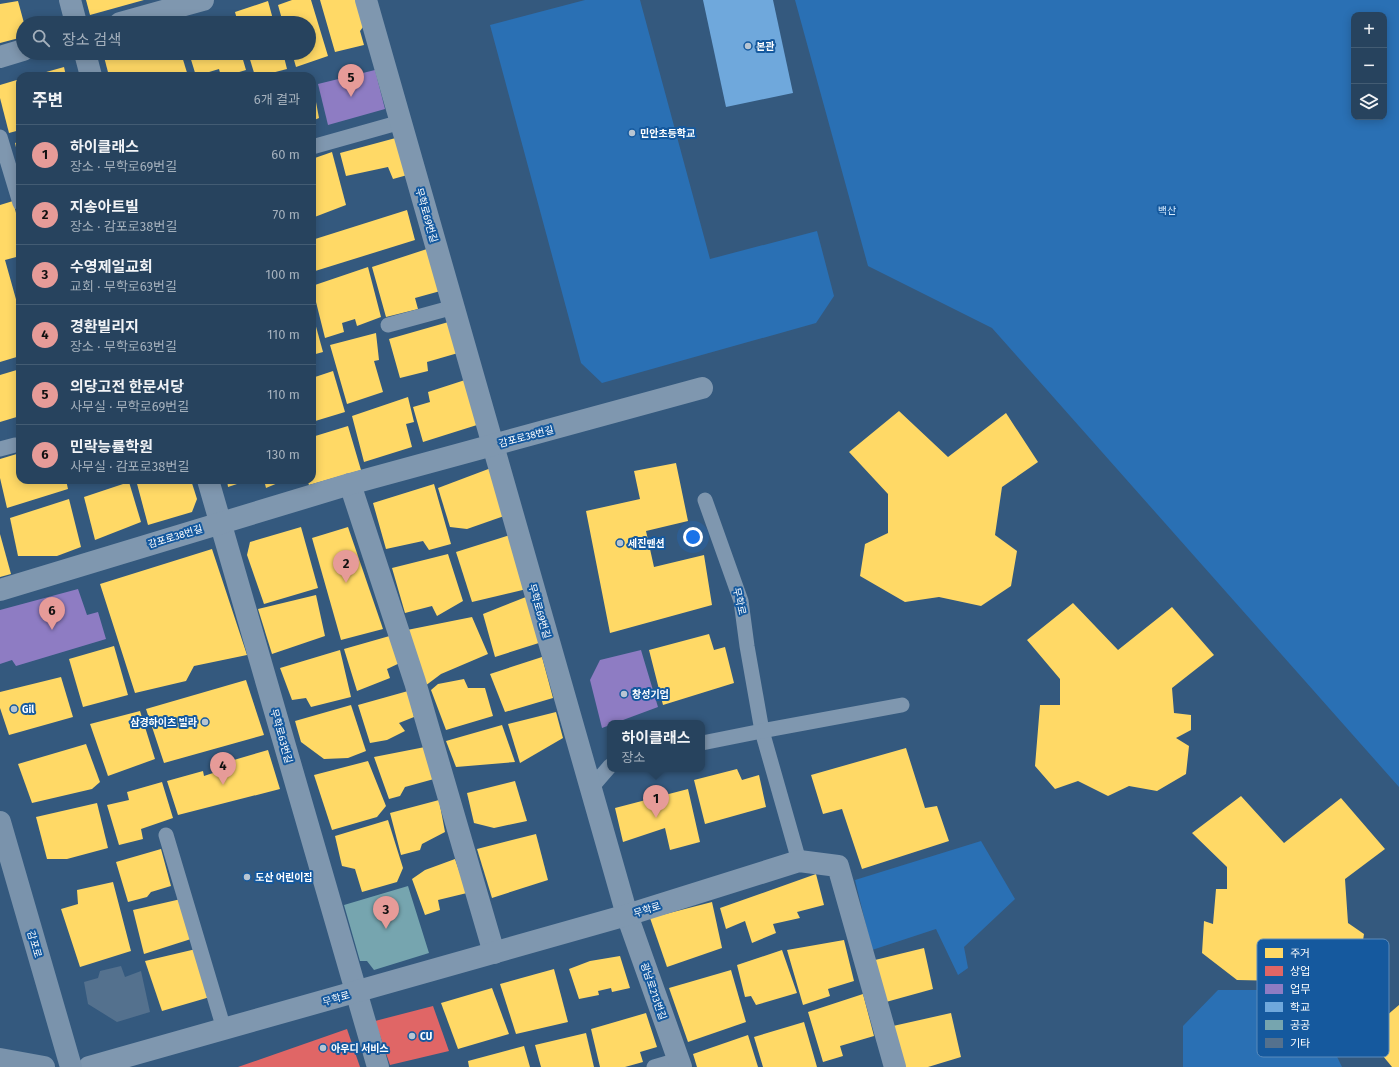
<!DOCTYPE html>
<html lang="ko">
<head>
<meta charset="utf-8">
<style>
  body { margin:0; font-family:"Fira Sans","Noto Sans KR",sans-serif; background:#334e67; color:#f1f3f6 }
  .controls { position:absolute; right:12px; top:12px; display:grid; overflow:hidden; border-radius:8px; box-shadow:0 2px 10px #0003 }
  .controls button { width:36px; height:36px; display:grid; place-items:center; padding:0; border:0; border-bottom:1px solid #435c73; background:#27435e; color:#f1f3f6; font:20px sans-serif }
  .you { position:absolute; left:693px; top:537px; width:14px; height:14px; margin:-10px; border:3px solid #fff; border-radius:50%; background:#1a73e8; box-shadow:0 0 0 6px #1a73e833 }
  .badge { display:grid; place-items:center; width:26px; height:26px; border-radius:50%; background:#e69b98; color:#111; font-size:13px; font-weight:700 }
  .pin { position:absolute; translate:-50% -33px; filter:drop-shadow(0 1px 2px #0008) }
  .pin::after { content:''; position:absolute; top:21px; width:14px; height:12px; background:inherit; clip-path:polygon(0 0,100% 0,50% 100%) }
  .popup { position:absolute; left:607px; top:720px; width:98px; height:52px; box-sizing:border-box; display:grid; place-content:center; border-radius:8px; background:#27435e; filter:drop-shadow(0 1px 3px #0005); font-size:13px; white-space:nowrap; color:#a4b0bc }
  .popup b { font-size:15px; color:#f1f3f6 }
  .popup::after { content:''; position:absolute; left:50%; top:100%; margin-left:-8px; border:8px solid transparent; border-top-color:#27435e }
  .list { margin:0; padding:0; list-style:none }
  h2 { display:flex; justify-content:space-between; align-items:center; height:52px; margin:0; padding:0 16px; font-size:17px }
  h2 small { font-size:13px; font-weight:400; color:#a4b0bc }
  .list li { display:grid; grid-template-columns:26px 1fr auto; gap:12px; align-items:center; box-sizing:border-box; height:60px; padding:0 16px; border-top:1px solid #435c73 }
  .list b { display:block; font-size:15px; white-space:nowrap }
  .list p { margin:0; font-size:13px; white-space:nowrap; color:#a4b0bc }
  .list em { font-size:13px; font-style:normal; color:#a4b0bc }
  .icon { flex:none; width:22px; height:22px; fill:none; stroke:currentColor; stroke-width:2; stroke-linecap:round; stroke-linejoin:round }
  .map { position:relative; flex:none; width:1399px; height:1067px; overflow:hidden }
  .search { position:absolute; background:#27435e; box-shadow:0 2px 10px #0003; left:16px; top:16px; width:300px; height:44px; display:flex; align-items:center; gap:10px; box-sizing:border-box; padding:0 14px; border-radius:22px; color:#a4b0bc; font-size:15px }
  .panel { position:absolute; background:#27435e; box-shadow:0 2px 10px #0003; left:16px; top:72px; width:300px; height:412px; border-radius:12px }
  .map>svg:first-child { display:block }
</style>
</head>
<body>
<div class="map">
<svg width="1399" height="1067" viewBox="0 0 1399 1067">
  <rect width="100%" height="100%" fill="#34597e"/>
  <g fill="#2a70b4" fill-rule="evenodd">
    <path d="M585,0H640L710,259L817,231L834,296L816,323L602,383L581,363L490,25Z"/>
    <path d="M795,0H1399V787L992,328L868,266ZM1354,15H1384V117H1354Z"/>
    <path d="M981,841L1015,899L964,947L968,968L958,975L936,929L872,950L855,880Z"/>
    <path d="M1218,990H1310L1334,1004L1326,1034L1342,1067H1183V1026Z"/>
  </g>
  <g fill="#ffd966">
    <path d="M86,0H144L90,15Z"/>
    <path d="M292,0H311L328,56L296,67L292,53H309V23H283L278,5Z"/>
    <path d="M320,0H360L366,23L360,31L364,45L335,52Z"/>
    <path d="M18,1L24,23L23,37L0,43V4Z"/>
    <path d="M268,1L274,23H238L235,12Z"/>
    <path d="M229,16L232,23H203V22Z"/>
    <path d="M103,53H181L188,76H109Z"/>
    <path d="M189,53H241L246,70L226,76H221L219,69L196,76Z"/>
    <path d="M248,53H283L287,69L260,76H255Z"/>
    <path d="M64,67L66,76H32Z"/>
    <path d="M20,79V130L9,133L0,98V85Z"/>
    <path d="M313,86L319,118L312,121V87Z"/>
    <path d="M403,136L411,174L393,179L388,167L346,176L340,153Z"/>
    <path d="M20,141V160H19L15,143Z"/>
    <path d="M332,152L346,205L312,218V159Z"/>
    <path d="M13,201L20,229V256L5,260L19,310H20V356L0,362V205Z"/>
    <path d="M407,210L415,240L312,272V240Z"/>
    <path d="M433,247L444,290L415,298L418,309L386,317L372,267Z"/>
    <path d="M368,267L381,317L357,326L355,319L342,323L344,332L325,338L312,286Z"/>
    <path d="M312,312L323,352L312,355Z"/>
    <path d="M452,321L458,353L427,362L428,371L400,378L389,339Z"/>
    <path d="M376,333L379,360L374,361L383,392L347,404L330,345Z"/>
    <path d="M20,369V416L0,422V375Z"/>
    <path d="M333,371L345,412L312,422V378Z"/>
    <path d="M465,380L477,425L423,442L413,407L430,402L428,392Z"/>
    <path d="M408,397L414,422L406,424L412,447L364,462L352,416Z"/>
    <path d="M899,411L948,457L1006,413L1038,462L1002,487L995,535L1017,551L1011,586L981,606L939,597L905,602L860,576L865,544L888,533V494L849,452Z"/>
    <path d="M348,426L361,470L309,485L307,480H312V437Z"/>
    <path d="M20,453V480H66L68,489L7,508L0,478V459Z"/>
    <path d="M676,463L688,521L646,531L654,567L704,555L712,605L610,633L586,511L640,499L634,471Z"/>
    <path d="M491,468L507,515L467,529L450,527L438,488Z"/>
    <path d="M136,480H191L197,499L192,512L148,525Z"/>
    <path d="M227,480H249L228,487Z"/>
    <path d="M264,480H285L266,488Z"/>
    <path d="M129,482L141,522L95,540L84,497Z"/>
    <path d="M434,484L451,544L429,550L423,541L386,549L373,503Z"/>
    <path d="M69,499L81,547L57,556H18L10,518Z"/>
    <path d="M301,527L318,588L264,604L247,555L250,542Z"/>
    <path d="M348,527L383,629L341,640L312,538Z"/>
    <path d="M516,533L531,588L472,602L456,552Z"/>
    <path d="M0,534L11,574L0,577Z"/>
    <path d="M212,549L247,655L194,666L186,681L135,693L100,584Z"/>
    <path d="M448,554L463,601L437,616L432,606L405,613L392,568Z"/>
    <path d="M316,595L325,636L272,654L258,609Z"/>
    <path d="M531,595L542,642L495,657L483,614Z"/>
    <path d="M1073,603L1118,650L1172,607L1214,655L1172,688L1174,713L1191,715V730L1176,738L1189,746L1186,774L1157,791L1129,786L1108,796L1078,781L1055,789L1035,766L1040,705H1060V679L1027,640Z"/>
    <path d="M472,617L488,654L441,674L425,686L407,630Z"/>
    <path d="M709,634L714,650L725,647L734,683L663,705L649,650Z"/>
    <path d="M393,635L402,662L387,669L390,678L357,691L344,649Z"/>
    <path d="M114,646L128,695L83,707L69,659Z"/>
    <path d="M340,650L351,697L311,707L306,698L292,700L280,668Z"/>
    <path d="M542,657L553,698L505,712L490,674Z"/>
    <path d="M61,677L73,717L9,735L0,708V692Z"/>
    <path d="M464,679L468,688H485L493,716L446,730L431,690L438,684Z"/>
    <path d="M246,680L264,735L164,763L146,709Z"/>
    <path d="M408,691L414,717L399,723L405,731L387,740L370,743L358,705Z"/>
    <path d="M351,705L366,751L348,758L324,759L301,742L295,721Z"/>
    <path d="M140,711L155,759L108,776L90,724Z"/>
    <path d="M556,712L563,738L520,763L508,724Z"/>
    <path d="M502,725L515,762L456,767L446,741Z"/>
    <path d="M86,744L100,782L92,789L32,803L18,764Z"/>
    <path d="M425,747L434,779L405,787L400,796L389,799L374,757Z"/>
    <path d="M906,748L925,808L937,806L949,841L862,869L842,809L823,814L811,775Z"/>
    <path d="M268,750L280,789L178,815L167,781L203,771L204,776L228,768L227,762Z"/>
    <path d="M368,761L386,806L377,817L332,830L314,775Z"/>
    <path d="M737,769L742,780L759,775L766,807L705,824L694,780Z"/>
    <path d="M515,781L527,821L494,828L474,823L467,793Z"/>
    <path d="M162,782L173,818L141,829L143,839L119,845L107,805L129,800L127,792Z"/>
    <path d="M688,789L700,842L670,850L665,828L623,842L615,808Z"/>
    <path d="M1241,796L1284,843L1341,798L1385,849L1345,879L1348,923L1364,934L1359,966L1331,982L1237,980L1202,953L1204,921L1213,924L1216,889H1227V867L1192,833Z"/>
    <path d="M439,800L445,832L422,844L420,850L401,855L390,813Z"/>
    <path d="M97,803L108,848L67,859H47L36,817Z"/>
    <path d="M388,820L403,868L397,882L362,892L355,869L342,866L335,836Z"/>
    <path d="M536,834L548,880L492,898L477,849Z"/>
    <path d="M161,849L171,886L151,892L147,897L128,902L116,862Z"/>
    <path d="M455,859L467,893L438,900L440,910L425,915L412,879L425,870Z"/>
    <path d="M816,874L824,905L797,912L800,918L773,924L776,933L752,943L745,921L726,929L720,908Z"/>
    <path d="M113,882L131,951L80,967L61,909L78,904L77,890Z"/>
    <path d="M181,899L191,939L144,954L133,910Z"/>
    <path d="M712,902L722,948L667,967L650,918Z"/>
    <path d="M844,940L854,981L828,989L830,996L803,1005L787,950Z"/>
    <path d="M924,948L933,989L886,1002L875,960Z"/>
    <path d="M196,949L210,997L162,1011L145,961Z"/>
    <path d="M782,950L797,993L756,1005L751,996L745,997L737,965Z"/>
    <path d="M620,956L630,988L612,992L611,988L598,991L599,995L579,999L569,969L590,961Z"/>
    <path d="M554,969L568,1022L516,1034L500,984Z"/>
    <path d="M731,970L746,1022L688,1042L669,988Z"/>
    <path d="M492,988L509,1034L458,1049L441,1003Z"/>
    <path d="M863,994L874,1036L840,1046L843,1056L823,1062L808,1012Z"/>
    <path d="M1399,1005V1067H1392L1365,1034Z"/>
    <path d="M646,1013L657,1047L640,1052L643,1062L625,1067H600L591,1029Z"/>
    <path d="M951,1013L961,1057L928,1067H902L893,1026Z"/>
    <path d="M804,1022L817,1067H763L754,1037Z"/>
    <path d="M586,1033L594,1067H541L535,1045Z"/>
    <path d="M748,1035L758,1067H697L693,1054Z"/>
    <path d="M524,1046L530,1067H469L468,1061Z"/>
  </g>
  <g fill="#e06666">
    <path d="M433,1006L449,1051L390,1065L375,1021Z"/>
    <path d="M347,1029L360,1067H238Z"/>
  </g>
  <g fill="#8e7cc3">
    <path d="M375,70L385,109L328,125L318,84Z"/>
    <path d="M78,589L87,615L98,612L106,639L16,666L12,660L0,664V610Z"/>
    <path d="M641,650L658,707L615,723H610V725L602,728L590,680L600,660Z"/>
  </g>
  <path fill="#6fa8dc" d="M703,0H773L793,93L726,107Z"/>
  <path fill="#76a5af" d="M408,886L429,953L374,970L367,961H360L344,905Z"/>
  <path fill="#54718e" d="M121,966L125,977L141,971L150,1012L117,1022L88,1004L84,982L98,978L100,971Z"/>
  <g fill="none" stroke-linecap="round" stroke-linejoin="round">
    <g stroke="#7f97af" stroke-width="15">
      <path d="M0,137L20,203"/>
      <path d="M312,147L401,122"/>
      <path d="M388,325L454,307"/>
      <path d="M0,449L15,445"/>
      <path d="M705,500L741,601L747,646L762,731L799,861"/>
      <path d="M702,743L762,731L902,705"/>
      <path d="M591,788L610,766"/>
      <path d="M166,835L224,1029"/>
      <path d="M654,1067L678,1060"/>
    </g>
    <g stroke="#7f97af" stroke-width="22">
      <path d="M70,0L76,23"/>
      <path d="M366,0L627,915L681,1067"/>
      <path d="M120,23L203,0"/>
      <path d="M85,53L91,76"/>
      <path d="M0,57L23,50"/>
      <path d="M208,480L378,1067"/>
      <path d="M350,484L415,682L494,953"/>
      <path d="M0,590L350,484L702,388"/>
      <path d="M89,1067L627,915L799,861L838,866L895,1067"/>
    </g>
    <g stroke="#7a93ac" stroke-width="22">
      <path d="M0,822L71,1067"/>
      <path d="M0,1059L44,1067"/>
    </g>
  </g>
  <g fill="#b8c5d2" stroke="#15599e" stroke-width="1.5">
    <circle cx="748" cy="46" r="4"/>
    <circle cx="632" cy="133" r="4"/>
    <circle cx="620" cy="543" r="4"/>
    <circle cx="624" cy="694" r="4"/>
    <circle cx="14" cy="709" r="4"/>
    <circle cx="205" cy="722" r="4"/>
    <circle cx="247" cy="877" r="4"/>
    <circle cx="412" cy="1036" r="4"/>
    <circle cx="323" cy="1048" r="4"/>
  </g>
  <g text-anchor="middle" stroke-width="4" stroke-linejoin="round" paint-order="stroke">
    <g font-size="10" font-weight="bold" fill="#fff" stroke="#15599e" text-anchor="start">
      <text x="756" y="50">본관</text>
      <text x="640" y="137">민안초등학교</text>
      <text x="628" y="547">세진맨션</text>
      <text x="632" y="698">창성기업</text>
      <text x="22" y="713">Gil</text>
      <text x="197" y="726" text-anchor="end">삼경하이츠 빌라</text>
      <text x="255" y="881">도산 어린이집</text>
      <text x="420" y="1040">CU</text>
      <text x="331" y="1052">아우디 서비스</text>
    </g>
    <g font-size="10" fill="#d6eafd" stroke="#15599e">
      <text x="1167" y="214">백산</text>
    </g>
    <g font-size="10" fill="#fff" stroke="#15599e">
      <text transform="translate(427 215) rotate(74)" y="4">무학로69번길</text>
      <text transform="translate(526 436) rotate(-15)" y="4">감포로38번길</text>
      <text transform="translate(175 536) rotate(-17)" y="4">감포로38번길</text>
      <text transform="translate(740 601) rotate(77)" y="4">무학로</text>
      <text transform="translate(540 611) rotate(74)" y="4">무학로69번길</text>
      <text transform="translate(282 736) rotate(74)" y="4">무학로63번길</text>
      <text transform="translate(647 909) rotate(-18)" y="4">무학로</text>
      <text transform="translate(35 944) rotate(74)" y="4">감포로</text>
      <text transform="translate(654 991) rotate(71)" y="4">광남로213번길</text>
      <text transform="translate(336 998) rotate(-16)" y="4">무학로</text>
    </g>
  </g>
  <rect x="1257" y="939" width="132" height="118" rx="6" fill="#15599e" stroke="#5b8bbb" stroke-width="1"/>
  <rect x="1265" y="948" width="18" height="10" fill="#ffd966"/>
  <rect x="1265" y="966" width="18" height="10" fill="#e06666"/>
  <rect x="1265" y="984" width="18" height="10" fill="#8e7cc3"/>
  <rect x="1265" y="1002" width="18" height="10" fill="#6fa8dc"/>
  <rect x="1265" y="1020" width="18" height="10" fill="#76a5af"/>
  <rect x="1265" y="1038" width="18" height="10" fill="#54718e"/>
  <g font-size="11" fill="#fff">
    <text x="1290" y="957">주거</text>
    <text x="1290" y="975">상업</text>
    <text x="1290" y="993">업무</text>
    <text x="1290" y="1011">학교</text>
    <text x="1290" y="1029">공공</text>
    <text x="1290" y="1047">기타</text>
  </g>
</svg>
<div class="controls">
<button>+</button>
<button>−</button>
<button><svg class="icon" aria-label="layers" viewBox="0 0 24 24"><path d="M12 4l9 5-9 5-9-5zM3 14l9 5 9-5"/></svg></button>
</div>
<div class="you"></div>
<div class="pin badge" style="left:656px;top:818px">1</div>
<div class="popup"><b>하이클래스</b>장소</div>
<div class="pin badge" style="left:346px;top:583px">2</div>
<div class="pin badge" style="left:386px;top:929px">3</div>
<div class="pin badge" style="left:223px;top:785px">4</div>
<div class="pin badge" style="left:351px;top:97px">5</div>
<div class="pin badge" style="left:52px;top:630px">6</div>
<div class="search"><svg class="icon" aria-label="search" viewBox="0 0 24 24"><circle cx="10" cy="10" r="6"/><path d="M15 15l6 6"/></svg>장소 검색</div>
<section class="panel">
<h2>주변<small>6개 결과</small></h2>
<ul class="list">
<li><span class="badge">1</span><div><b>하이클래스</b><p>장소 · 무학로69번길</p></div><em>60 m</em></li>
<li><span class="badge">2</span><div><b>지송아트빌</b><p>장소 · 감포로38번길</p></div><em>70 m</em></li>
<li><span class="badge">3</span><div><b>수영제일교회</b><p>교회 · 무학로63번길</p></div><em>100 m</em></li>
<li><span class="badge">4</span><div><b>경환빌리지</b><p>장소 · 무학로63번길</p></div><em>110 m</em></li>
<li><span class="badge">5</span><div><b>의당고전 한문서당</b><p>사무실 · 무학로69번길</p></div><em>110 m</em></li>
<li><span class="badge">6</span><div><b>민락능률학원</b><p>사무실 · 감포로38번길</p></div><em>130 m</em></li>
</ul>
</section>
</div>
</body>
</html>
